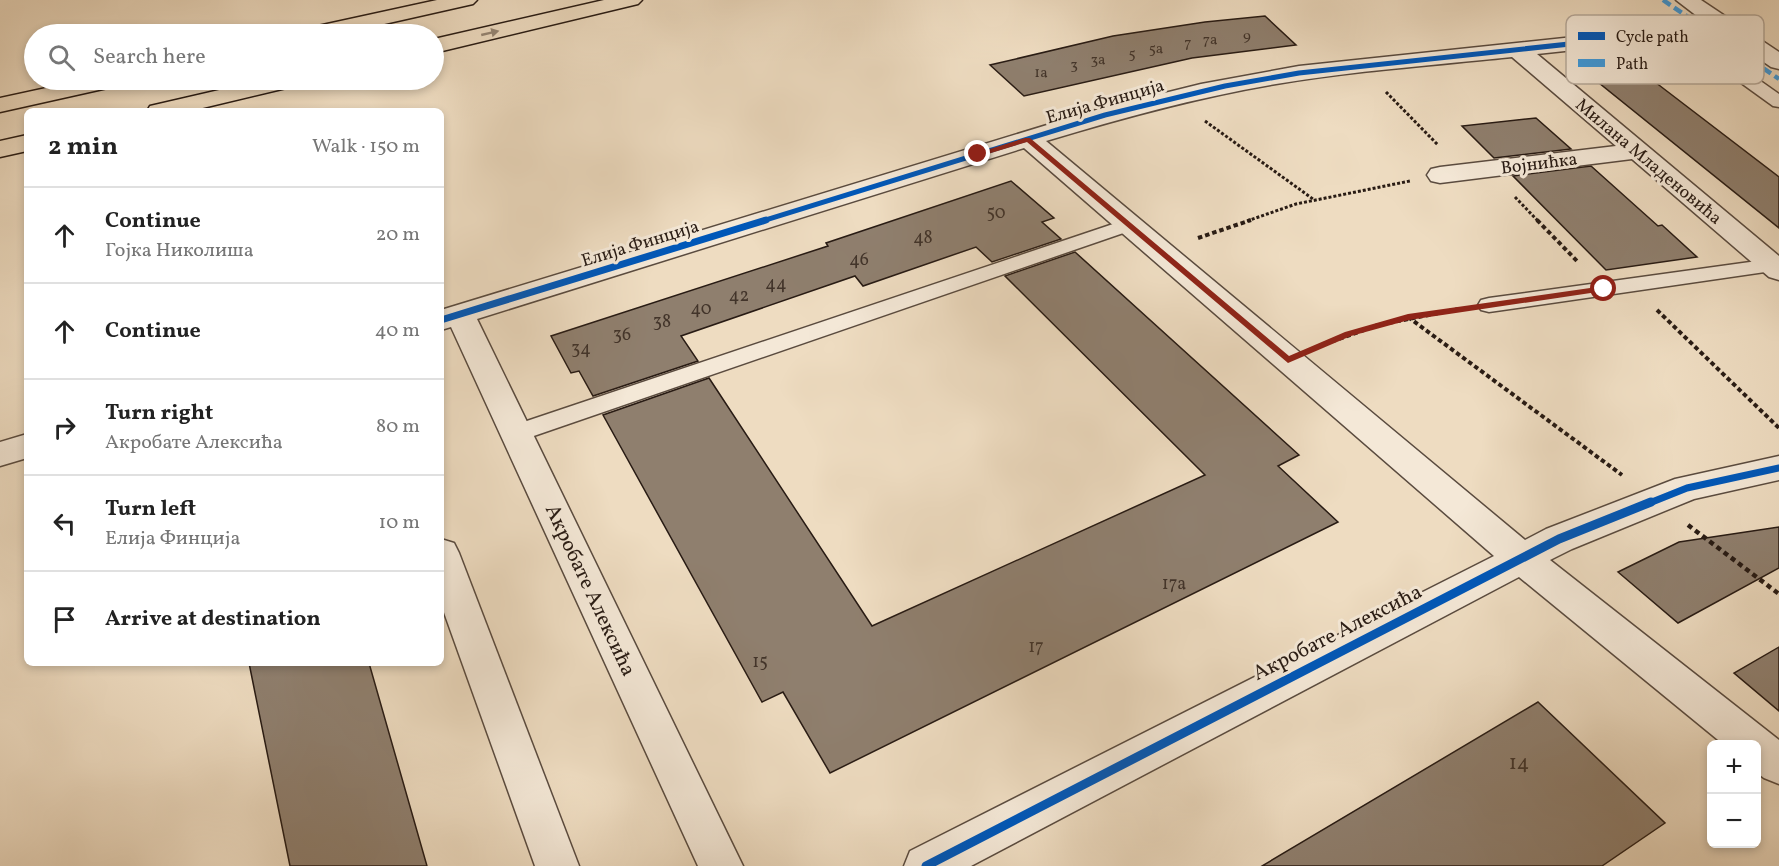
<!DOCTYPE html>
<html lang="en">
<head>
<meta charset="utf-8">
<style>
  body { margin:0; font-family:Vollkorn,serif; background:#f6f6f6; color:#222 }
  .controls { position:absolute; right:18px; bottom:18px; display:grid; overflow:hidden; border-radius:9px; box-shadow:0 3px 9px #0003 }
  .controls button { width:54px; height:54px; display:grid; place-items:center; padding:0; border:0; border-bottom:2px solid #e0e0e0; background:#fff; color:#222; font:30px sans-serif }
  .stop { position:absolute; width:18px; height:18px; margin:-14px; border:4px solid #8f2418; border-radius:50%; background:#fff }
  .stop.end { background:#8f2418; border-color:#fff; box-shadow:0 2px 6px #0008 }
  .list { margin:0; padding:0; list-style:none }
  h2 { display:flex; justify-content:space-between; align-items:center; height:78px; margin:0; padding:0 24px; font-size:26px }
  h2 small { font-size:20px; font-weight:400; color:#767676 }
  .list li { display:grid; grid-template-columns:39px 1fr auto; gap:18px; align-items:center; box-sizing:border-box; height:96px; padding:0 24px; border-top:2px solid #e0e0e0 }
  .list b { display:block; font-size:22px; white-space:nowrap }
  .list p { margin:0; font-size:20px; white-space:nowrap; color:#767676 }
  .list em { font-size:20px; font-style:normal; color:#767676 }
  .icon { flex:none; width:33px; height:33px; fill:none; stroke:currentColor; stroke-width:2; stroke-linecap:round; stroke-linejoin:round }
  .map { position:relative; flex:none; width:1779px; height:866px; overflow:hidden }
  .search { position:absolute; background:#fff; box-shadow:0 3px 9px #0003; left:24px; top:24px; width:420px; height:66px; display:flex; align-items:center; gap:15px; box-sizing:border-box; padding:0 21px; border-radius:33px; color:#767676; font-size:22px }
  .panel { position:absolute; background:#fff; box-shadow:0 3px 9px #0003; left:24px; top:108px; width:420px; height:558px; border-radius:9px }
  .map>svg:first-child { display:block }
</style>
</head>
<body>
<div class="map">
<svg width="1779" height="866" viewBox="0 0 1779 866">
  <rect width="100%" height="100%" fill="#eedcc1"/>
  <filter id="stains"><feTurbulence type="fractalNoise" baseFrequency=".00333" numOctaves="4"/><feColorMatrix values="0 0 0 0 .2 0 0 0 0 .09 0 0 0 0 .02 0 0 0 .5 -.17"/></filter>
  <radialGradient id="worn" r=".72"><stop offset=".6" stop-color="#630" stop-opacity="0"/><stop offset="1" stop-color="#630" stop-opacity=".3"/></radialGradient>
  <g fill="#8f7f6e" stroke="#281b14" stroke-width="1.5">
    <path d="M1265,16L1296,45L1192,58L1024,96L990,65L1113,36L1205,22Z"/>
    <path d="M1621,56L1779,177V228L1573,62Z"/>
    <path d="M1536,118L1571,149L1494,158L1462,126Z"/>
    <path d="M1591,166L1658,226L1662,225L1697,257L1606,270L1513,176Z"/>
    <path d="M1011,181L1054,218L1042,222L1061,239L992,262L976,247L863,286L855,276L681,336L698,361L593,396L579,371L571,373L551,336L828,246L826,243Z"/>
    <path d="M1075,252L1299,455L1278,466L1338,522L830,773L783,692L762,702L603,415L709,378L872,626L1205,475L1005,276Z"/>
    <path d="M1779,527V568L1678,623L1618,572L1679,542Z"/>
    <path d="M1779,647V711L1734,673Z"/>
    <path d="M249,663H369L427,866H290Z"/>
    <path d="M1538,702L1665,823L1602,866H1262Z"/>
  </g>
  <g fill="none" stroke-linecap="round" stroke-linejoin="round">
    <defs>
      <g id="service">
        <path d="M1682,28L1688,30L1779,94V107L1773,106L1676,36L1674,33L1676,30Z"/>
        <path d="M1128,219L1135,221L1138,225L1135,229L525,439L517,441L509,439L505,433L509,427Z"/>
        <path d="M1779,258V270L1489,312L1481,310L1478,305L1481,300L1489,298Z"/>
      </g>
      <g id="minor">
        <path d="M1676,0H1701L1779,52V69L1771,67L1723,34L1537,54L1779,256V280L1769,277L1632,159L1440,183L1431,181L1427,175L1431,169L1440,167L1616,146L1512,57C1434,65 1354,71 1276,84C1198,97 1122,118 1046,141L1525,540L1546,529L1675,479L1779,456V480L1694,499L1572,549L1550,560L1779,740V784L1764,778L1756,772V744H1723L1519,577L971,866H904L910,851L1494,556L1024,148L477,319L743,866H698L451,327L441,330V310L1096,110L1201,84L1299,66L1706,23Z"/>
        <path d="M27,434V458L0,466V442Z"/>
        <path d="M441,539L454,543L459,553L579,866H535L441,604Z"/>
      </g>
      <g id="primary">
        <path d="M437,0H477L473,4L340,34H301L304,29Z"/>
        <path d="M604,0H642L638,4L434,53V39Z"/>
        <path d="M83,80H125L121,85L0,112V98Z"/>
        <path d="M263,80H303L299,85L190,111H147L150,106Z"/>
        <path d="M27,135V151L0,157V141Z"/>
      </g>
    </defs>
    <use href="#service" stroke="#5a4b3f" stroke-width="3"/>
    <use href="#minor" stroke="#5a4b3f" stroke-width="3"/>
    <use href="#primary" stroke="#281b14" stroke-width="3"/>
    <g stroke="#281b14" stroke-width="3" stroke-dasharray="3 2" stroke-linecap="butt">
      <path d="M1386,92L1438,145"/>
      <path d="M1205,121L1313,199"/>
      <path d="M1515,197L1538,221"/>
      <path d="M1247,221L1296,204L1410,181"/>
    </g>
    <g stroke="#281b14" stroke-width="4" stroke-dasharray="4.5 3" stroke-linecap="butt">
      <path d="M1537,220L1578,262"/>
      <path d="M1198,238L1251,220"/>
      <path d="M1657,310L1779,428"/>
      <path d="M1408,317L1622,475"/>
      <path d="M1325,344L1378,325L1459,309"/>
    </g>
    <path stroke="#281b14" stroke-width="4.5" stroke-dasharray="5 4" stroke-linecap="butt" d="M1688,525L1779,594"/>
    <use href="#service" fill="#f4e8d7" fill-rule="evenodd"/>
    <use href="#minor" fill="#f4e8d7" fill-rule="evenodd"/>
    <use href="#primary" fill="#eedcc1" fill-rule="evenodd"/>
    <path stroke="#3d9bde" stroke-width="4.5" stroke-dasharray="9 4.5" stroke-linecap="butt" d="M1663,0L1779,79"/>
    <defs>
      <path id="cycleway-far2" d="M762,221L1105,115L1225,86L1299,73L1728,27"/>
      <g id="cycleway-far1">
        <path d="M441,320L766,220"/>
        <path d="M1647,504L1687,488L1779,468"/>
      </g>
      <path id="cycleway" d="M926,866L1559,539L1651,502"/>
    </defs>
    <use href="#cycleway-far2" stroke="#f4e8d7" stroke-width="8"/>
    <use href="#cycleway-far1" stroke="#f4e8d7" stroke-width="10"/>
    <use href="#cycleway" stroke="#f4e8d7" stroke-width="13"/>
    <use href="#cycleway-far2" stroke="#0057b8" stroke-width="5"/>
    <use href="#cycleway-far1" stroke="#0057b8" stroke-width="7"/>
    <use href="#cycleway" stroke="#0057b8" stroke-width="9"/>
  </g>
  <defs><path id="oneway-solid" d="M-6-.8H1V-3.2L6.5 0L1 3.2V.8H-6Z" transform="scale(1.5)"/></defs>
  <use fill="#958573" href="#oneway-solid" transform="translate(490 33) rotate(-13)"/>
  <path fill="#8f2418" d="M1025,138H1030L1289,356L1345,332L1408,314L1604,286L1608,289L1604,291L1409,320L1351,336L1288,363L1027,142L978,157L974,154Z"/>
  <g text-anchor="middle" stroke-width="6" stroke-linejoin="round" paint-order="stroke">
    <g font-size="15" fill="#42342a">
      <text x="1247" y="40">9</text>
      <text x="1210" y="44">7a</text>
      <text x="1188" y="47">7</text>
      <text x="1156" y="53">5a</text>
      <text x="1132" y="58">5</text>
      <text x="1098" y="64">3a</text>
      <text x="1074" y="69">3</text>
      <text x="1041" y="77">1a</text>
    </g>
    <g font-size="18" fill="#281b14" stroke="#f4e8d7">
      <text transform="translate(1105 101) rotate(-16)" y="6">Елија Финција</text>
      <text transform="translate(1649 161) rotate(40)" y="6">Милана Младеновића</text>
      <text transform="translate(1539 163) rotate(-7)" y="6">Војнићка</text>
      <text transform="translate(640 243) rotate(-17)" y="6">Елија Финција</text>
    </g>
    <g font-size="18" fill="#42342a">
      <text x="996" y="218">50</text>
      <text x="923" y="243">48</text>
      <text x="859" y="265">46</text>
      <text x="776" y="289">44</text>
      <text x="739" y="301">42</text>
      <text x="701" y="314">40</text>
      <text x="662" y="327">38</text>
      <text x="622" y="340">36</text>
      <text x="581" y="354">34</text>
      <text x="1174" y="589">17a</text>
      <text x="1036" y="652">17</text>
      <text x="760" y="667">15</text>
    </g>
    <g font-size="21" fill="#281b14" stroke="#f4e8d7">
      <text transform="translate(591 590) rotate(65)" y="7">Акробате Алексића</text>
      <text transform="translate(1337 632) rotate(-27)" y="7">Акробате Алексића</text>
    </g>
    <g font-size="21" fill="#42342a">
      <text x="1519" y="769">14</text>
    </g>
  </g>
  <rect x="1566" y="15" width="198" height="69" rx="9" fill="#f4e8d7" stroke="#b7aa9c" stroke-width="1.5"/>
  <rect x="1578" y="32" width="27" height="8" fill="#0057b8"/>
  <rect x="1578" y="59" width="27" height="8" fill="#3d9bde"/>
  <g font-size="16" fill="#281b14">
    <text x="1616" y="42">Cycle path</text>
    <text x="1616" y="69">Path</text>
  </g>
  <rect width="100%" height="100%" filter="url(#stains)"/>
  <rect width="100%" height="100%" fill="url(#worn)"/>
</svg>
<div class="controls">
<button>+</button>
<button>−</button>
</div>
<div class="stop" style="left:1604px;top:289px"></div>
<div class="stop end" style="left:978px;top:154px"></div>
<div class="search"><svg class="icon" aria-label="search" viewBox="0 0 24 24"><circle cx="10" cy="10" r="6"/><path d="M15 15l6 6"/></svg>Search here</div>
<section class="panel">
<h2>2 min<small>Walk · 150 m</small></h2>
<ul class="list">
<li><svg class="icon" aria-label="ahead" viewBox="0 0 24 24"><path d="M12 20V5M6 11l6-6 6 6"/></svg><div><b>Continue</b><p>Гојка Николиша</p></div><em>20 m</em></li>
<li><svg class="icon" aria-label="ahead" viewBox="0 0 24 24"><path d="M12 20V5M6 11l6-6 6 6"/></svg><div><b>Continue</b></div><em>40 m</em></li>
<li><svg class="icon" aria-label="right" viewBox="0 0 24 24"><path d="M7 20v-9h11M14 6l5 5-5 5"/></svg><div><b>Turn right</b><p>Акробате Алексића</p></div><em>80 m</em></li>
<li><svg class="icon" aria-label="left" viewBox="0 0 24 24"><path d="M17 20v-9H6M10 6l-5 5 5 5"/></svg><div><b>Turn left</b><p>Елија Финција</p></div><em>10 m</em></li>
<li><svg class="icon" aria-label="arrive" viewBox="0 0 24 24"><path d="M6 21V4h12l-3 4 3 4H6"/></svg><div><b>Arrive at destination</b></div></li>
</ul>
</section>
</div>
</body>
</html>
